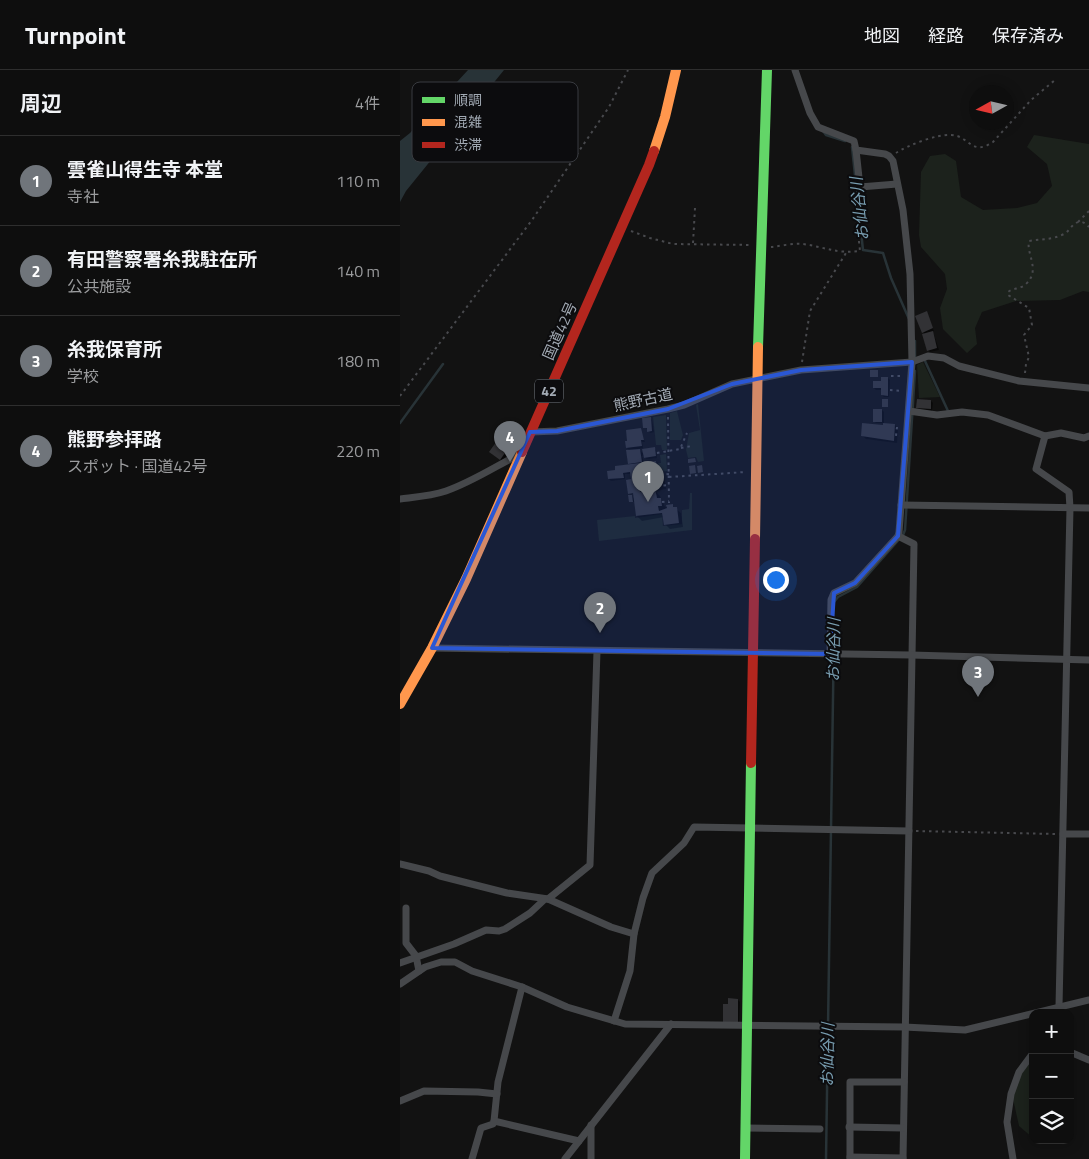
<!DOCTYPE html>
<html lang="ja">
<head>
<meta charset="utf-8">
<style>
  body { margin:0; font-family:"Titillium Web","Noto Sans JP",sans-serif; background:#1c1c1c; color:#f1f3f6 }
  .controls { position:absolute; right:15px; bottom:15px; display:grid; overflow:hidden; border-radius:10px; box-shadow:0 2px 12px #0003 }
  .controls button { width:45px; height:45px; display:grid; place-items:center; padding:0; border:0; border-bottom:1px solid #2e2e2e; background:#0e0e0e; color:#f1f3f6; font:25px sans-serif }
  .compass { position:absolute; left:569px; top:15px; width:45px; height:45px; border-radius:50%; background:#0e0e0e; box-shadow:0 2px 12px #0003; rotate:262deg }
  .you { position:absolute; left:375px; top:509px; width:18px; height:18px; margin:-12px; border:4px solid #fff; border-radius:50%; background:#1a73e8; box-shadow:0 0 0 8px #1a73e833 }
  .badge { display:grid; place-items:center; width:32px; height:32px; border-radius:50%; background:#70757b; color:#fff; font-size:16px; font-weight:700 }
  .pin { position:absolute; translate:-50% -41px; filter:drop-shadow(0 1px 2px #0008) }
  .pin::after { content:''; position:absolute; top:26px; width:18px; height:15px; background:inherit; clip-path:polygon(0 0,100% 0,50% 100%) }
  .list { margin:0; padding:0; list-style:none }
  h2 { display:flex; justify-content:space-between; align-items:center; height:65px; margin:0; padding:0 20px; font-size:21px }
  h2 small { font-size:16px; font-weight:400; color:#9b9c9e }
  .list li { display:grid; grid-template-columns:32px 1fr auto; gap:15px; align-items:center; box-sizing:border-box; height:90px; padding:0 20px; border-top:1px solid #2e2e2e }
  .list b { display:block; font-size:19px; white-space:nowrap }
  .list p { margin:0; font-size:16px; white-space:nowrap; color:#9b9c9e }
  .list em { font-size:16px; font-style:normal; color:#9b9c9e }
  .icon { flex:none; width:28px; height:28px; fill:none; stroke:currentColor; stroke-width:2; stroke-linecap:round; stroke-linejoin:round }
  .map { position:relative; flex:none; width:689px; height:1089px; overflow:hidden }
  header { display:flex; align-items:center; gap:30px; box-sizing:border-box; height:70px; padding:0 25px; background:#0e0e0e; border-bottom:1px solid #2e2e2e }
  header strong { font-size:24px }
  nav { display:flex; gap:28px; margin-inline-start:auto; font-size:18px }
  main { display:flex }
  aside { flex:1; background:#0e0e0e }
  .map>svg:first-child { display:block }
</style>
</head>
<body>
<header>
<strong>Turnpoint</strong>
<nav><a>地図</a><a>経路</a><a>保存済み</a></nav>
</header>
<main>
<aside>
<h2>周辺<small>4件</small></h2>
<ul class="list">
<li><span class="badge">1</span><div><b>雲雀山得生寺 本堂</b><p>寺社</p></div><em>110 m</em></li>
<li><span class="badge">2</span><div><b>有田警察署糸我駐在所</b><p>公共施設</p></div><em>140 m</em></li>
<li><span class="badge">3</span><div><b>糸我保育所</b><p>学校</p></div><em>180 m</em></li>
<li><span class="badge">4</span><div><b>熊野参拝路</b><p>スポット · 国道42号</p></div><em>220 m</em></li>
</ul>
</aside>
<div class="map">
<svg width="689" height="1089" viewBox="0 0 689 1089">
  <rect width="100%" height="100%" fill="#121212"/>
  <g fill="#1c221c">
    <path d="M634,65L689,74V222L683,221L660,230L616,231L582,242L575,258L577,274L567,283L543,259L540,238L547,219L545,204L521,177L519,165L521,102L530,86L545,84L556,91L561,127L583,140L617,138L637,133L652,116L647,94L627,77Z"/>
    <path d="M523,292L540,327L519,328L517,295Z"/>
    <path d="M298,334L304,391L298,392L296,387L288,388L286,380L289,363L300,360L296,335Z"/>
    <path d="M277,341L283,365L281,370H270V343Z"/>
    <path d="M266,345L267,380H262L261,375H256L253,347Z"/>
    <path d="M266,384L267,401L260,402L258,393H261L260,385Z"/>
    <path d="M290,423H292V460L199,471L197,450L235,446V448L262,444L263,456L282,454V440L289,439Z"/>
    <path d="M633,991V1068L619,1056L612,1024L626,995Z"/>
  </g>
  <path fill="#283337" d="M68,0H104L6,121L0,132V71L10,63Z"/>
  <g fill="#0007">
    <path d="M526,243L534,261L531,262L534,265L539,280L530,282L528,280L525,265L523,262Z"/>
    <path d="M488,308L490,310L489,327H484L482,325V320H476L474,318Z"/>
    <path d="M531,331L533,333L532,341L519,340L517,338Z"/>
    <path d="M482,340L484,342V353H476L474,351Z"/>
    <path d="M250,348L252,350L254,362L250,363L248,359L244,357Z"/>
    <path d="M111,355L124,365L116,376L102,366Z"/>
    <path d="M495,355L498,359L497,373L466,369L463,366L484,356Z"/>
    <path d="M240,360L245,372H242L243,378L238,379L244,384L254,378L256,380L257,388L247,389L242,385L244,394L256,392L263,400L266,419L255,421L260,426L265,437L272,436L281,443L283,457L270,459L265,454L264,447L242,451L237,446L235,432H230L232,426L235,430L234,423H229L232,410L231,404H225V409L211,411L209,409L232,396L229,393L230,381L227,378Z"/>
    <path d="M100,369L112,379L102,391L92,384Z"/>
    <path d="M338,930L340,932L339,954H326Z"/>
  </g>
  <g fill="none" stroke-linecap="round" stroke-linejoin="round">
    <g stroke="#283337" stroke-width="2.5">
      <path d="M423,61L426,65L445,71"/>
      <path d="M452,77L463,180L483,183L491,208L509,249"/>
      <path d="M515,271V288"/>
      <path d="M525,291L548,341"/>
      <path d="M0,353L43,294"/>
      <path d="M434,532L438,527L457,517L503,465L505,460L515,301"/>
      <path d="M426,1089L434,562"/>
    </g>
  </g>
  <g fill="#323235" fill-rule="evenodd">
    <path d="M527,241L533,258L522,263L515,246Z"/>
    <path d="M533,261L537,278L527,281L522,264Z"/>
    <rect x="470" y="300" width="8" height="7"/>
    <path d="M481,307H488V326L481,325V318H473V311H481Z"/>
    <rect x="482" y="329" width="6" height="8"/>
    <path d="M517,329L531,330V339L516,338Z"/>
    <rect x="473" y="339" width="9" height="13"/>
    <path d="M251,347L252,361L247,362V358H243L242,348Z"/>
    <path d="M110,353L114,355L108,364L115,356L123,362L113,375L101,366Z"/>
    <path d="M462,353L483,355V353L495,354L494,371L461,366Z"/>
    <path d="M241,358L244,370H241L242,376L226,378L225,371H227L226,360Z"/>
    <path d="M99,368L110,376L100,390L89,382Z"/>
    <path d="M255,377L256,386L244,388L242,379Z"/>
    <path d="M240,379L242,392L228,394L226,380Z"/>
    <path d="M295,388L296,392L288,393V389Z"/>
    <path d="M256,391L259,412L254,413L257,428H261L262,436H258L259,441L267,438L266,435L273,434V437H277L279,453L264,455L262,443L236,446L233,423L228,424L226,410L231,409L230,402L223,403L224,408L208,409L207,401L215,400V396ZM246,414L247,421L240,422L239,415Z"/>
    <path d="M295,395L296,403L290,404L289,396Z"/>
    <path d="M302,395L303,402L298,403L297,396Z"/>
    <path d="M228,425H232L233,432H229Z"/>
    <path d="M328,928L338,929V952H323V934H328Z"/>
  </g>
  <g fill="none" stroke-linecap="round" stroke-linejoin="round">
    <g stroke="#48494d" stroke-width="2" stroke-dasharray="2.5 4" stroke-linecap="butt">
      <path d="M496,83C508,75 537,64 551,65C569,65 571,87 593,72L631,30L655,10"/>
      <path d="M678,152L689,141"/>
      <path d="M231,161L250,168L273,174L352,175"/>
      <path d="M293,173L295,138"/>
      <path d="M371,177C381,176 393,173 403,174C425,177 436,184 460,181L454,126L455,124"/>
      <path d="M402,292L410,241L446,183"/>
      <path d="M625,303L626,294L629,287L624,265L632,255L629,238L608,225V222C613,218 621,219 626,214C641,200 626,184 629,171C641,169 652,170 664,164C670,161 672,153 679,152C683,151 686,154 689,157"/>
      <path d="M491,306H503"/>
      <path d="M490,320L502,321"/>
      <path d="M0,326L132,150L209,37L228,0"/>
      <path d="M268,347L269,433"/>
      <path d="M497,357L496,366H500"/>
      <path d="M281,378L292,376"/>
      <path d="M257,383L280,379L287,363"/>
      <path d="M260,405L269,404"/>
      <path d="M269,407L346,402"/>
      <path d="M257,416L269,415"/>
      <path d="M262,432L269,431"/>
      <path d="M516,761L656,764"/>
    </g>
    <g stroke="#46484b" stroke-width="7">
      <path d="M395,0L410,43L418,57L454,71L456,80L485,84L489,86L493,91L503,140L510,204L512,292L499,462L498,466L455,513L434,523L431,530L430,584"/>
      <path d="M456,80L460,117L497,114"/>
      <path d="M509,341L537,345L562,342L588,345L645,366L661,363L684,368L689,366"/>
      <path d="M131,362L157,361L268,339L284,335L332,314L401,300L512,292L528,286L544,288L559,296L619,311L689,318"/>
      <path d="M645,366L636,399L669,422L670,438L659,936"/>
      <path d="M0,429C16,427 31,426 46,421C72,412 96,396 120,384"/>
      <path d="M501,435L689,438"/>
      <path d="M498,466L514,474L503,1089"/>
      <path d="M32,578L511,585L689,590"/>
      <path d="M663,764H689"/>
      <path d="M0,794L29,801L40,806L107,823L148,829L211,857L234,864"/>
      <path d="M148,829L190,795L197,581"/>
      <path d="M6,838V873L16,886L19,901"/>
      <path d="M0,893L54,874L86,860L99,861L105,859L130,843L145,829"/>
      <path d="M0,914L25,897L41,892H55L72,901L122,917L167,937L225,954L504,957L565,960L689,930"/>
      <path d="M122,917L98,1012L94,1051L179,1071"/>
      <path d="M214,951L230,901L234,864L243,828L252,803L284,773L294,757L509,761"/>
      <path d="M670,982L689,990"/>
      <path d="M0,1031L24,1021L78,1022L97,1024"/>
      <path d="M449,1057L503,1058"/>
      <path d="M346,1058L420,1059"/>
      <path d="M450,1087L503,1088"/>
      <path d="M72,1089L81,1058L93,1054L94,1051"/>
      <path d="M165,1089L271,954"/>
      <path d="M191,1089V1055"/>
      <path d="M450,1089V1012H504"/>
      <path d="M613,1089L607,1052L611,1024L619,1002L633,983"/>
    </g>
    <g stroke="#63d668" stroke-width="10">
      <path d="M358,277L367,0"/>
      <path d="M345,1089L351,693"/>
    </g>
    <g stroke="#ff974d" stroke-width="10">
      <path d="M254,81L265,47L276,0"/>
      <path d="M355,469L358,277"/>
      <path d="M0,634L32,578L66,509L122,382"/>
    </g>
    <g stroke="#b3261e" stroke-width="10">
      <path d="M122,382L249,95L254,81"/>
      <path d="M351,693L355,469"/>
    </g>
  </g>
  <path fill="#2a57d4" fill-opacity="0.2" stroke="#2a57d4" stroke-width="4" stroke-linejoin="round" d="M512,292L498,466L455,513L434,523L430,584L32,578L130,362L157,361L268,339L332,314L401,300Z"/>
  <g text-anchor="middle" stroke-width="4" stroke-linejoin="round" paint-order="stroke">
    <rect fill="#0c0c0e" stroke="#757b82" stroke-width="1" x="135" y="309.5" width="28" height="23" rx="4"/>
    <g font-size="14" font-weight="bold" fill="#a2aab4">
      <text x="149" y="326">42</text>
    </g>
    <g font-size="15" fill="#a2aab4" stroke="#0c0c0e">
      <text transform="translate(160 261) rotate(-66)" y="5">国道42号</text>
      <text transform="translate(243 330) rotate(-12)" y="5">熊野古道</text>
    </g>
    <g font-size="16" font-style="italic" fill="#789db0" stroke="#0c0c0e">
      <text transform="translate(459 139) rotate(-96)" y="6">お仙谷川</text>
      <text transform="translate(433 580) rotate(-89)" y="6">お仙谷川</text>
      <text transform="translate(427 985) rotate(-89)" y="6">お仙谷川</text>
    </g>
  </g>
  <rect x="12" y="12" width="166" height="80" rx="8" fill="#0c0c0e" stroke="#393b40" stroke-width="1"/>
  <rect x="22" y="27" width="23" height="6" fill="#63d668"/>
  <rect x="22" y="49" width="23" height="7" fill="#ff974d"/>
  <rect x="22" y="72" width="23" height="6" fill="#b3261e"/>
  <g font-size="14" fill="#a2aab4">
    <text x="54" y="35">順調</text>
    <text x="54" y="57">混雑</text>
    <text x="54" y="80">渋滞</text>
  </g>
</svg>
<div class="controls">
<button>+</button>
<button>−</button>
<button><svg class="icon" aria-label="layers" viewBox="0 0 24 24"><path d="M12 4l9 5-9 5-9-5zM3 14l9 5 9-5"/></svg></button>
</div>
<svg class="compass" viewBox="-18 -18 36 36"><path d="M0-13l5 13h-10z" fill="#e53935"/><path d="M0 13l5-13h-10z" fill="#9b9c9e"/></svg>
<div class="you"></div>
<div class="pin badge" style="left:248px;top:432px">1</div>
<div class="pin badge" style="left:200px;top:563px">2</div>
<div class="pin badge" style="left:578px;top:627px">3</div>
<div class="pin badge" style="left:110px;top:392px">4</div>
</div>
</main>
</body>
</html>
